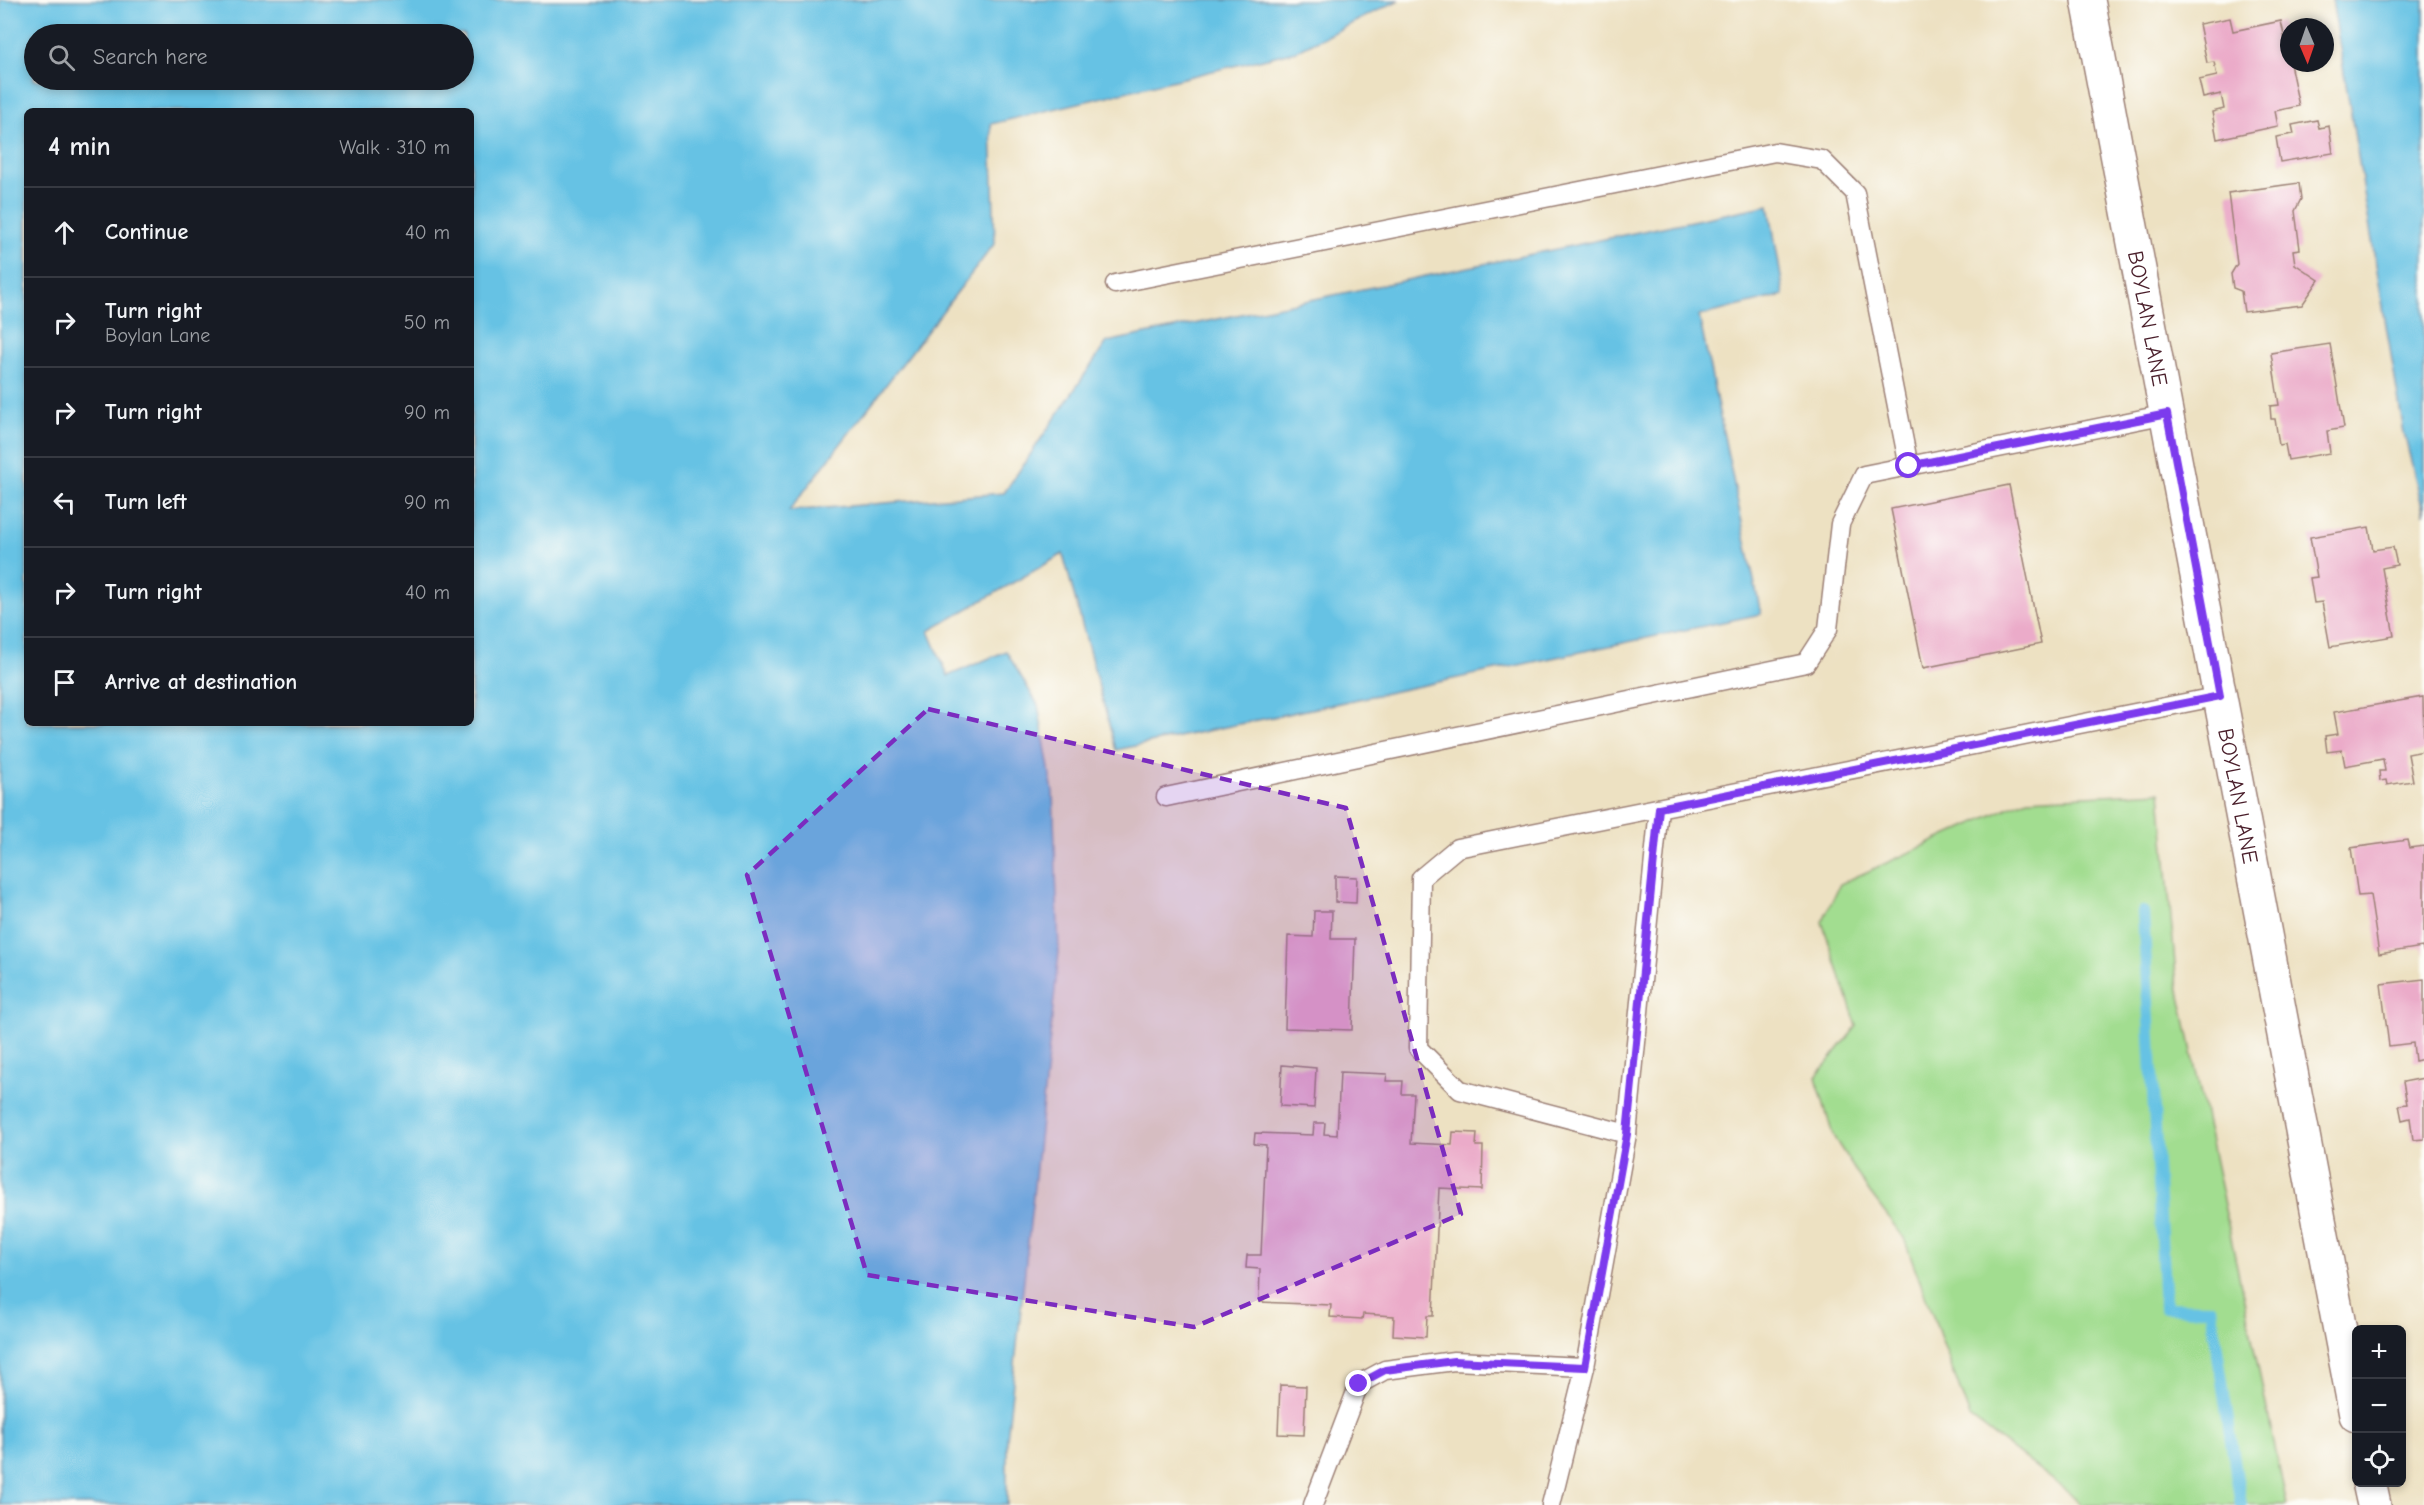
<!DOCTYPE html>
<html lang="en">
<head>
<meta charset="utf-8">
<style>
  body { margin:0; font-family:"Comic Neue",sans-serif; background:#20242c; color:#f1f3f6 }
  .controls { position:absolute; right:18px; bottom:18px; display:grid; overflow:hidden; border-radius:9px; box-shadow:0 3px 9px #0003 }
  .controls button { width:54px; height:54px; display:grid; place-items:center; padding:0; border:0; border-bottom:2px solid #363941; background:#171b24; color:#f1f3f6; font:30px sans-serif }
  .compass { position:absolute; left:2280px; top:18px; width:54px; height:54px; border-radius:50%; background:#171b24; box-shadow:0 3px 9px #0003; rotate:178deg }
  .stop { position:absolute; width:18px; height:18px; margin:-14px; border:4px solid #7c3aed; border-radius:50%; background:#fff }
  .stop.end { background:#7c3aed; border-color:#fff; box-shadow:0 2px 6px #0008 }
  .list { margin:0; padding:0; list-style:none }
  h2 { display:flex; justify-content:space-between; align-items:center; height:78px; margin:0; padding:0 24px; font-size:26px }
  h2 small { font-size:20px; font-weight:400; color:#9ea1a6 }
  .list li { display:grid; grid-template-columns:39px 1fr auto; gap:18px; align-items:center; box-sizing:border-box; height:90px; padding:0 24px; border-top:2px solid #363941 }
  .list b { display:block; font-size:22px; white-space:nowrap }
  .list p { margin:0; font-size:20px; white-space:nowrap; color:#9ea1a6 }
  .list em { font-size:20px; font-style:normal; color:#9ea1a6 }
  .icon { flex:none; width:33px; height:33px; fill:none; stroke:currentColor; stroke-width:2; stroke-linecap:round; stroke-linejoin:round }
  .map { position:relative; flex:none; width:2424px; height:1505px; overflow:hidden }
  .search { position:absolute; background:#171b24; box-shadow:0 3px 9px #0003; left:24px; top:24px; width:450px; height:66px; display:flex; align-items:center; gap:15px; box-sizing:border-box; padding:0 21px; border-radius:33px; color:#9ea1a6; font-size:22px }
  .panel { position:absolute; background:#171b24; box-shadow:0 3px 9px #0003; left:24px; top:108px; width:450px; height:618px; border-radius:9px }
  .map>svg:first-child { display:block }
</style>
</head>
<body>
<div class="map">
<svg width="2424" height="1505" viewBox="0 0 2424 1505">
  <rect width="100%" height="100%" fill="#fdfcf7"/>
  <filter id="ink" filterUnits="userSpaceOnUse"><feTurbulence type="fractalNoise" baseFrequency=".0167" numOctaves="2"/><feDisplacementMap in="SourceGraphic" scale="12" xChannelSelector="R" yChannelSelector="G"/><feConvolveMatrix kernelMatrix="1 2 1 2 8 2 1 2 1" color-interpolation-filters="sRGB"/></filter>
  <filter id="wash" filterUnits="userSpaceOnUse"><feTurbulence type="fractalNoise" baseFrequency=".008" numOctaves="4" result="noise"/><feDisplacementMap in="SourceGraphic" scale="24" xChannelSelector="R" yChannelSelector="G"/><feGaussianBlur stdDeviation="1.35" result="paint"/><feColorMatrix in="noise" values="0 0 0 0 0 0 0 0 0 0 0 0 0 0 0 0 0 1.4 0 .05"/><feComposite in="paint" operator="in"/></filter>
  <g filter="url(#wash)">
    <rect width="100%" height="100%" fill="#ede1c2"/>
    <path fill="#a2dd90" stroke="#767e5e" stroke-width="1.5" d="M2160,792L2176,976L2287,1505H2082L2070,1493L1970,1417L1904,1238L1869,1192L1833,1136L1816,1077L1857,1026L1822,922L1840,884L2027,799Z"/>
    <g fill="#66c2e4" stroke="#587088" stroke-width="1.5" fill-rule="evenodd">
      <path d="M0,0H1399L1296,51L991,124L995,243L789,511L1004,493L1107,342L1769,205L1784,295L1699,316L1761,614L1116,750L1063,554L929,631L948,676L1006,651L1038,705L1053,792L1059,952L1007,1439V1505H0ZM34,34H464V80H34ZM27,111H471V723H27Z"/>
      <path d="M2332,0H2424V514L2404,433Z"/>
    </g>
    <g fill="none" stroke-linecap="round" stroke-linejoin="round">
      <path stroke="#66c2e4" stroke-width="12" d="M2143,912L2165,1308L2211,1309L2241,1505"/>
    </g>
    <g id="blocks">
      <g fill="#ebabc9">
        <path d="M2230,18L2233,31L2281,21L2299,106L2275,111L2278,126L2217,139L2212,112L2224,109L2221,94L2203,98L2199,80L2217,76L2214,62L2207,63L2199,24Z"/>
        <path d="M2317,120L2319,128L2329,126L2333,153L2280,162L2276,137L2294,134L2292,125Z"/>
        <path d="M2299,183L2301,199L2295,211L2300,249L2293,250L2295,264L2319,280L2302,305L2244,312L2241,291L2233,288L2231,274L2237,264L2228,193Z"/>
        <path d="M2330,344L2344,428L2327,431L2330,453L2288,460L2285,444L2279,445L2275,419H2271L2270,406L2279,405L2271,353Z"/>
        <path d="M2009,485L2041,644L1923,668L1891,509Z"/>
        <path d="M2369,527L2373,550L2393,547L2397,565L2382,568L2394,636L2330,647L2322,602L2314,603L2310,578L2317,577L2310,537Z"/>
        <path d="M2423,697L2424,751L2408,754L2413,781L2387,785L2386,780L2380,781L2379,771H2385L2383,759L2345,766L2342,750L2327,752L2325,736L2338,734L2334,712Z"/>
        <path d="M2407,840L2409,848L2424,846V954L2422,947L2379,954L2370,895L2358,896L2351,848Z"/>
        <path d="M1335,876L1357,877L1356,903L1335,902Z"/>
        <path d="M1314,911H1332L1331,939H1355L1352,1030L1285,1028L1288,936L1313,937Z"/>
        <path d="M2424,979V1059L2415,1061L2413,1043L2389,1046L2381,984Z"/>
        <path d="M1282,1065L1316,1068L1314,1108L1280,1106Z"/>
        <path d="M1340,1072L1387,1074L1386,1081H1403L1402,1094H1414L1411,1143L1452,1145L1453,1132L1477,1133L1476,1146H1483L1482,1190L1439,1188L1433,1316H1427L1426,1337L1393,1335L1394,1316L1363,1314L1362,1319L1330,1317L1331,1305L1259,1302L1260,1269L1246,1268L1247,1255H1261L1266,1145L1254,1144L1255,1133L1313,1135L1314,1123H1325L1324,1134L1337,1135Z"/>
        <path d="M2424,1078V1139L2413,1140L2410,1118L2402,1120L2399,1105L2407,1104L2403,1082Z"/>
        <path d="M1280,1385L1306,1386L1304,1435L1278,1434Z"/>
      </g>
    </g>
  </g>
  <g filter="url(#ink)">
    <use href="#blocks" fill-opacity="0" stroke="#9c8076" stroke-width="1.5"/>
    <g fill="none" stroke-linecap="round" stroke-linejoin="round">
      <defs>
        <g id="service">
          <path d="M1115,284L1775,152L1822,160L1855,193L1909,467"/>
          <path d="M1166,797L1806,663L1828,629L1840,524L1864,475L2167,414"/>
          <path d="M1627,1134L1659,808"/>
          <path d="M1313,1505L1359,1384L1385,1370L1454,1361L1585,1367"/>
          <path d="M1551,1505L1585,1367L1627,1134L1460,1090L1418,1048L1421,878L1457,848L2220,696"/>
        </g>
        <g id="minor">
          <path id="s1" d="M2088,0L2356,1415"/>
          <path d="M2369,1482L2374,1505"/>
        </g>
      </defs>
      <use href="#service" stroke="#9c8076" stroke-width="21"/>
      <use href="#minor" stroke="#9c8076" stroke-width="36"/>
      <use href="#service" stroke="#fff" stroke-width="18"/>
      <use href="#minor" stroke="#fff" stroke-width="33"/>
    </g>
  </g>
  <g fill="none" stroke-linecap="round" stroke-linejoin="round" filter="url(#ink)">
    <path stroke="#7c3aed" stroke-width="8" d="M1359,1384L1385,1370L1454,1361L1585,1367L1627,1134L1659,808L2220,696L2167,414L1909,466"/>
  </g>
  <path fill="#7b2cbf" fill-opacity="0.2" stroke="#7b2cbf" stroke-width="4.5" stroke-dasharray="12 8" stroke-linejoin="round" d="M928,709L1346,808L1461,1214L1194,1327L867,1275L747,875Z"/>
  <g text-anchor="middle" stroke-width="6" stroke-linejoin="round" paint-order="stroke">
    <g font-size="22" fill="#4a1f2b" stroke="#fdfcf7">
      <text dy="8" stroke="none"><textPath href="#s1" startOffset="324">BOYLAN LANE</textPath></text>
      <text dy="8" stroke="none"><textPath href="#s1" startOffset="810">BOYLAN LANE</textPath></text>
    </g>
  </g>
</svg>
<div class="controls">
<button>+</button>
<button>−</button>
<button><svg class="icon" aria-label="locate" viewBox="0 0 24 24"><circle cx="12" cy="12" r="6"/><path d="M12 2v4M12 18v4M2 12h4M18 12h4"/></svg></button>
</div>
<svg class="compass" viewBox="-18 -18 36 36"><path d="M0-13l5 13h-10z" fill="#e53935"/><path d="M0 13l5-13h-10z" fill="#9ea1a6"/></svg>
<div class="stop" style="left:1909px;top:466px"></div>
<div class="stop end" style="left:1359px;top:1384px"></div>
<div class="search"><svg class="icon" aria-label="search" viewBox="0 0 24 24"><circle cx="10" cy="10" r="6"/><path d="M15 15l6 6"/></svg>Search here</div>
<section class="panel">
<h2>4 min<small>Walk · 310 m</small></h2>
<ul class="list">
<li><svg class="icon" aria-label="ahead" viewBox="0 0 24 24"><path d="M12 20V5M6 11l6-6 6 6"/></svg><div><b>Continue</b></div><em>40 m</em></li>
<li><svg class="icon" aria-label="right" viewBox="0 0 24 24"><path d="M7 20v-9h11M14 6l5 5-5 5"/></svg><div><b>Turn right</b><p>Boylan Lane</p></div><em>50 m</em></li>
<li><svg class="icon" aria-label="right" viewBox="0 0 24 24"><path d="M7 20v-9h11M14 6l5 5-5 5"/></svg><div><b>Turn right</b></div><em>90 m</em></li>
<li><svg class="icon" aria-label="left" viewBox="0 0 24 24"><path d="M17 20v-9H6M10 6l-5 5 5 5"/></svg><div><b>Turn left</b></div><em>90 m</em></li>
<li><svg class="icon" aria-label="right" viewBox="0 0 24 24"><path d="M7 20v-9h11M14 6l5 5-5 5"/></svg><div><b>Turn right</b></div><em>40 m</em></li>
<li><svg class="icon" aria-label="arrive" viewBox="0 0 24 24"><path d="M6 21V4h12l-3 4 3 4H6"/></svg><div><b>Arrive at destination</b></div></li>
</ul>
</section>
</div>
</body>
</html>
